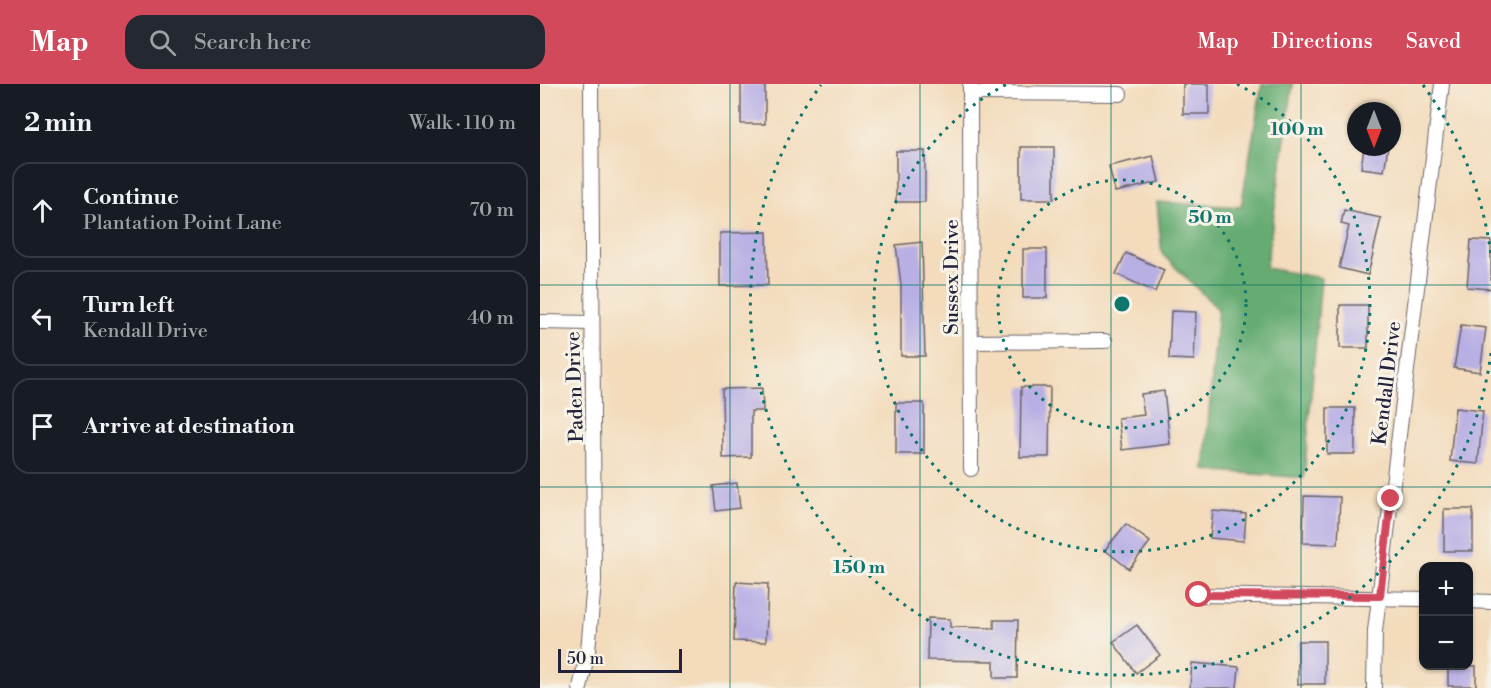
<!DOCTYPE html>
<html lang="en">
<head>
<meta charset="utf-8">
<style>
  body { margin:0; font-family:"Libre Bodoni",serif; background:#242831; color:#f1f3f6 }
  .controls { position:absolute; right:18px; bottom:18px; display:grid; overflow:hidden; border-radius:12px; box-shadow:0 2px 4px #0004 }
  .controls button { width:54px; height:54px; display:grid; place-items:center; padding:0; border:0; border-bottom:2px solid #363941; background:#171b24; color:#f1f3f6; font:30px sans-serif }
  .compass { position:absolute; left:807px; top:18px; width:54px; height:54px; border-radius:50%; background:#171b24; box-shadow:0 2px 4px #0004; rotate:180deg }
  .scale { position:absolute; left:18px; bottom:15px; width:124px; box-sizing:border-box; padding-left:6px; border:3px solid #22223b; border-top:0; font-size:16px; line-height:21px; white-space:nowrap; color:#22223b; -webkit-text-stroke:4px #f7f3e8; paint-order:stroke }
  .stop { position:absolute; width:18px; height:18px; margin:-14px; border:4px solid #d1495b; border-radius:50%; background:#fff }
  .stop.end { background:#d1495b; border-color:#fff; box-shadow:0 2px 6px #0008 }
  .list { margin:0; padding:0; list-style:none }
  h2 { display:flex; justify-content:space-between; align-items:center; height:78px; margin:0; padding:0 24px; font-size:26px }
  h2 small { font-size:20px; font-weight:400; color:#9ea1a6 }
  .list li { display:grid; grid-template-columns:39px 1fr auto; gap:18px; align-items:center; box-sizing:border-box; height:96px; margin:0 12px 12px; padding:0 12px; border:2px solid #363941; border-radius:18px }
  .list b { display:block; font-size:22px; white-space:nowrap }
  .list p { margin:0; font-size:20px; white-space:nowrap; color:#9ea1a6 }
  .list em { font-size:20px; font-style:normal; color:#9ea1a6 }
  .icon { flex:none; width:33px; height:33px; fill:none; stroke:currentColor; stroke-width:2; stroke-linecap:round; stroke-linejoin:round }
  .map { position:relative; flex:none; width:951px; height:604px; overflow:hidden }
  header { display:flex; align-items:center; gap:36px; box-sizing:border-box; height:84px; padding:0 30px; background:#d1495b; color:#fff }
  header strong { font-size:28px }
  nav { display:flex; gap:33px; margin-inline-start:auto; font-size:21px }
  .search { width:420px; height:54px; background:#242831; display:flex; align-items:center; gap:15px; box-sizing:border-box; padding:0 21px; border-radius:18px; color:#9ea1a6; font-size:22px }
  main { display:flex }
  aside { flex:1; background:#171b24 }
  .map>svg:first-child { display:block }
</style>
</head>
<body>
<header>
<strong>Map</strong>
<div class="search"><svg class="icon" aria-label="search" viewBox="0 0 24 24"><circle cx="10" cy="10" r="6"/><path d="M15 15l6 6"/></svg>Search here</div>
<nav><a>Map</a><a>Directions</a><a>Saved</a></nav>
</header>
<main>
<aside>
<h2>2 min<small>Walk · 110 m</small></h2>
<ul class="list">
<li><svg class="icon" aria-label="ahead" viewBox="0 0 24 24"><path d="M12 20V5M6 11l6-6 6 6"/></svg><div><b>Continue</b><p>Plantation Point Lane</p></div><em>70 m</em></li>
<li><svg class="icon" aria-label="left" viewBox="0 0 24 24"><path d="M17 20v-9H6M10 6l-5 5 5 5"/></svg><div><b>Turn left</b><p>Kendall Drive</p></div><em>40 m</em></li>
<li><svg class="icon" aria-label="arrive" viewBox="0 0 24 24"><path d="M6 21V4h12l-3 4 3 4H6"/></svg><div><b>Arrive at destination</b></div></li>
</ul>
</aside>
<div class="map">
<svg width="951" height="604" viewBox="0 0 951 604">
  <rect width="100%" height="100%" fill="#f7f3e8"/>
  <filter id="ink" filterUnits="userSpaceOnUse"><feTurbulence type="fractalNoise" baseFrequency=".0167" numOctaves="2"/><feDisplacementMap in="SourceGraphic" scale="12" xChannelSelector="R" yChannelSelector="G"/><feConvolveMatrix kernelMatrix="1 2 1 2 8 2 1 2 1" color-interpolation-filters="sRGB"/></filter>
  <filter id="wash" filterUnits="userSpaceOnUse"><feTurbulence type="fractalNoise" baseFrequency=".008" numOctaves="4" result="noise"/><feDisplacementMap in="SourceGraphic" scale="24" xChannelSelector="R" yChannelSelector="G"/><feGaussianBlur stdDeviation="1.35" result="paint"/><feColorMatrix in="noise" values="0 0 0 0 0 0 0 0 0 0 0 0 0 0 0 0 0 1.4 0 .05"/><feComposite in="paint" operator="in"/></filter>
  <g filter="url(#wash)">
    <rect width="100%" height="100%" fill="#f3dbbb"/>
    <path fill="#66ac72" stroke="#446756" stroke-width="1.5" d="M722,0H753L726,184L781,194L764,394L664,386L678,225L622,170L617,118L701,123Z"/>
    <g id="blocks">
      <g fill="#b8afe4">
        <rect x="201" y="0" width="24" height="40"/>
        <rect x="643" y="0" width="26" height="30"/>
        <rect x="481" y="63" width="33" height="52"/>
        <path d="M824,63H848L844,87L821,84Z"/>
        <rect x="356" y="67" width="29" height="51"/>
        <path d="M613,72L619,98L575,108L569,82Z"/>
        <path d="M804,126L841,134L828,191L799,184L809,142L801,140Z"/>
        <path d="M227,148L228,201L180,202V149Z"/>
        <path d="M931,156L951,157V205L927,203Z"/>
        <path d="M382,158L385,272H361V201L356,161Z"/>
        <rect x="483" y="165" width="24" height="49"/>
        <path d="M586,169L624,186L615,208L576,190Z"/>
        <rect x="800" y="221" width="28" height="43"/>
        <path d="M631,227L656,228L654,276L629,275Z"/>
        <path d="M921,241L946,244L940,288L914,284Z"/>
        <path d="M481,303H510L509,373H480Z"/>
        <path d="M222,304L223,327H211V373L183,374L182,305Z"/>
        <path d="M624,307L630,360L582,366L578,334L604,331L601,310Z"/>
        <rect x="356" y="319" width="28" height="51"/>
        <rect x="787" y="324" width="28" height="46"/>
        <path d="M915,324L943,327L938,380L910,377Z"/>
        <path d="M197,399L200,424L176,427L173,402Z"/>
        <path d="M764,412L800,413L798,460L763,459Z"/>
        <rect x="904" y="425" width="29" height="42"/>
        <path d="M673,427L706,430L704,457L670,454Z"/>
        <path d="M586,440L610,458L589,485L565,466Z"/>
        <path d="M196,498L228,500L226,558L194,557Z"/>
        <path d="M388,534L410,535V543L454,544V536H478L477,594H454V577L387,576Z"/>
        <path d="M597,541L620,571L596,589L573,558Z"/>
        <rect x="758" y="557" width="27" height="43"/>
        <path d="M652,579L699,583L697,604H650Z"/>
        <rect x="908" y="582" width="28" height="20"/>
      </g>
    </g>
  </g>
  <g filter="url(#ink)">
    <use href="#blocks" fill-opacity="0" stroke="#6b6368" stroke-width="1.5"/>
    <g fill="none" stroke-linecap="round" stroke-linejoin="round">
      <defs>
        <g id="minor">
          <path d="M430,0L431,385"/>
          <path d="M430,9L580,10"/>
          <path d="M0,238L52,239"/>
          <path d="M431,258L565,257"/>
          <path d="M659,511L884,515"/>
          <path d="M928,517L951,518"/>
          <path d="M40,604L48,567L54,498L51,0"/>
          <path d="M834,604L835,547L902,0"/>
        </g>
      </defs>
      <use href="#minor" stroke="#6b6368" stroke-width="16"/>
      <use href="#minor" stroke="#fff" stroke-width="14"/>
    </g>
  </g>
  <g fill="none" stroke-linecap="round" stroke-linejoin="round" filter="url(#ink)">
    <path stroke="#d1495b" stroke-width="8" d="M659,511L840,512L851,415"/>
  </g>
  <path fill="none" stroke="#0f766e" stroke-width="1.5" stroke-opacity="0.55" d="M190,0V604M380,0V604M571,0V604M761,0V604M0,201H951M0,403H951"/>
  <g fill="none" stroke="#0f766e" stroke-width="3" stroke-dasharray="3 6">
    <circle cx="582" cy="220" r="124"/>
    <path d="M697 0A248 248 0 1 1 467 0"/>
    <path d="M951 269A372 372 0 1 1 281 1M883 1A372 372 0 0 1 951 171"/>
  </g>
  <g text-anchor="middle" stroke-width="6" stroke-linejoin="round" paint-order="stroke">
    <g font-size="20" fill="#22223b" stroke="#f7f3e8">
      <text transform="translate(411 193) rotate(-90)" y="7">Sussex Drive</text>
      <text transform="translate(846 299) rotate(-83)" y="7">Kendall Drive</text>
      <text transform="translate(34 303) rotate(-92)" y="7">Paden Drive</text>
    </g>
  </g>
  <circle cx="582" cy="220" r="9" fill="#0f766e" stroke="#f7f3e8" stroke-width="3"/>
  <g font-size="18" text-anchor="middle" font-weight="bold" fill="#0f766e" stroke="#f7f3e8" stroke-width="6" stroke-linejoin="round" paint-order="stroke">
    <text x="757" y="51">100 m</text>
    <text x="670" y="139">50 m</text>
    <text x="319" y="489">150 m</text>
  </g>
</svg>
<div class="controls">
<button>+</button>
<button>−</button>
</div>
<svg class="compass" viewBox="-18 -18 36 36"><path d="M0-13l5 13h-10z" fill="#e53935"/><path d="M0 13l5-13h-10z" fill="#9ea1a6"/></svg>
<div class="scale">50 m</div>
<div class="stop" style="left:659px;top:511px"></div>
<div class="stop end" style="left:851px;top:415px"></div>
</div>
</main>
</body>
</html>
